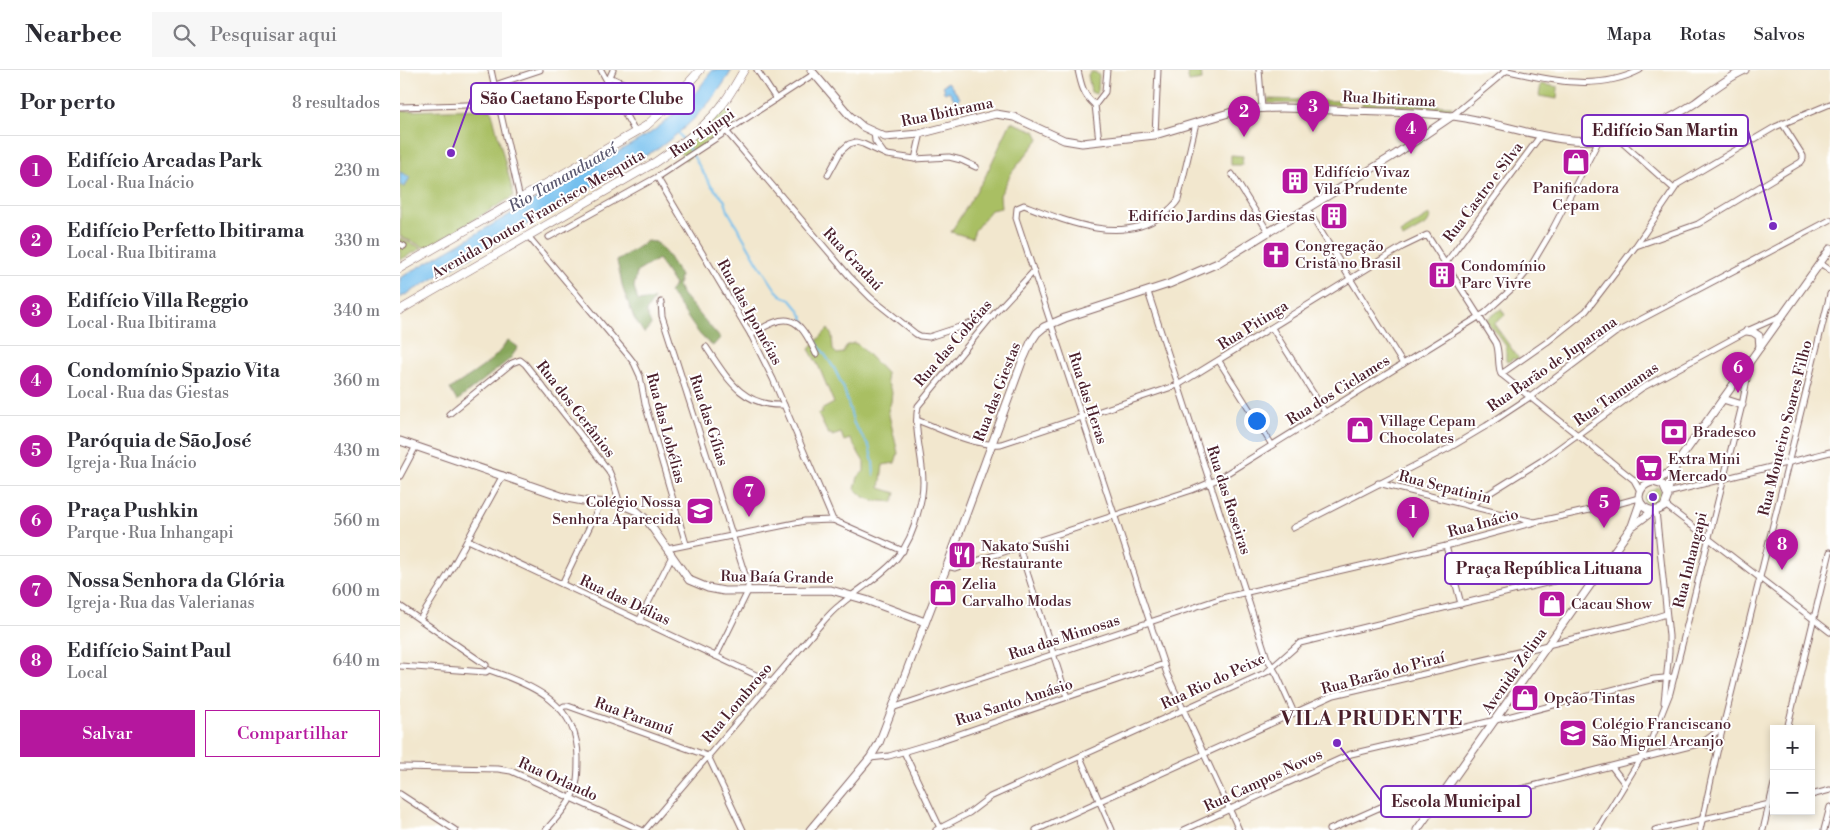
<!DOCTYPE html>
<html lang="pt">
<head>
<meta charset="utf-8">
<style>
  body { margin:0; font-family:"Libre Bodoni",serif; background:#f7f7f7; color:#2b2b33 }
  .controls { position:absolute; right:15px; bottom:15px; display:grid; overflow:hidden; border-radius:0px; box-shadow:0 2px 8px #0003 }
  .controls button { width:45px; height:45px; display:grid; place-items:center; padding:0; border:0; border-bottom:1px solid #e1e1e2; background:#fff; color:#2b2b33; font:25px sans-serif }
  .you { position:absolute; left:856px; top:350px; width:18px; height:18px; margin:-12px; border:4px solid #fff; border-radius:50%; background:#1a73e8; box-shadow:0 0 0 8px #1a73e833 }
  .badge { display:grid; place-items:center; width:32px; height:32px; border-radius:50%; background:#b5179e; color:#fff; font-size:16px; font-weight:700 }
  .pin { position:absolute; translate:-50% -41px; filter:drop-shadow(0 1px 2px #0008) }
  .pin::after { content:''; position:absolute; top:26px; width:18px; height:15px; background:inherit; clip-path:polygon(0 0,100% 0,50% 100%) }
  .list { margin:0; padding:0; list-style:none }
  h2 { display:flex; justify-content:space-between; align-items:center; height:65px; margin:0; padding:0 20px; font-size:21px }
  h2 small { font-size:16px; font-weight:400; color:#7c7c81 }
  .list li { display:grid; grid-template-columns:32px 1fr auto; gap:15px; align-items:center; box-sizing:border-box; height:70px; padding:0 20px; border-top:1px solid #e1e1e2 }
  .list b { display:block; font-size:19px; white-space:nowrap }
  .list p { margin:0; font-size:16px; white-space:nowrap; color:#7c7c81 }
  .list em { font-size:16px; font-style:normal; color:#7c7c81 }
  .actions { display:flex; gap:10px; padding:15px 20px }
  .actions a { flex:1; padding:11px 0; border:1px solid #b5179e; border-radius:0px; text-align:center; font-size:18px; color:#b5179e }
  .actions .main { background:#b5179e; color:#fff }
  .icon { flex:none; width:28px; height:28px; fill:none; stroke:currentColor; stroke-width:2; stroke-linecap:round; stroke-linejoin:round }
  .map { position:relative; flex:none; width:1430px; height:760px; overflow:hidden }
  header { display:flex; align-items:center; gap:30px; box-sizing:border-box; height:70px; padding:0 25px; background:#fff; border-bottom:1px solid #e1e1e2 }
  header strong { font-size:24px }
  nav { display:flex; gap:28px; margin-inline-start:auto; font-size:18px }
  .search { width:350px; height:45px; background:#f7f7f7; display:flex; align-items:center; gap:12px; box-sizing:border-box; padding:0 18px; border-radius:0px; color:#7c7c81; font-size:19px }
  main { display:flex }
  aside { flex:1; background:#fff }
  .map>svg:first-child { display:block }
</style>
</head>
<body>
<header>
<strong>Nearbee</strong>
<div class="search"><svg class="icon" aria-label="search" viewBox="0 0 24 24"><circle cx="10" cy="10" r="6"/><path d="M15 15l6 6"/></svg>Pesquisar aqui</div>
<nav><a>Mapa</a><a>Rotas</a><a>Salvos</a></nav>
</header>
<main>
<aside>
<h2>Por perto<small>8 resultados</small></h2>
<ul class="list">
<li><span class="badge">1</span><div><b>Edifício Arcadas Park</b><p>Local · Rua Inácio</p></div><em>230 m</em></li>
<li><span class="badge">2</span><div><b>Edifício Perfetto Ibitirama</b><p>Local · Rua Ibitirama</p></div><em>330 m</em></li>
<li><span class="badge">3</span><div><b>Edifício Villa Reggio</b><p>Local · Rua Ibitirama</p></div><em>340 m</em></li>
<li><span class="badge">4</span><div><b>Condomínio Spazio Vita</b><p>Local · Rua das Giestas</p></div><em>360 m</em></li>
<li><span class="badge">5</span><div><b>Paróquia de São José</b><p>Igreja · Rua Inácio</p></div><em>430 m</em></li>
<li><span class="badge">6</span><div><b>Praça Pushkin</b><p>Parque · Rua Inhangapi</p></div><em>560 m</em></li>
<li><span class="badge">7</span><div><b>Nossa Senhora da Glória</b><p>Igreja · Rua das Valerianas</p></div><em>600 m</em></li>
<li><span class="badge">8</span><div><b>Edifício Saint Paul</b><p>Local</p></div><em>640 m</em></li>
</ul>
<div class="actions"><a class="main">Salvar</a><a>Compartilhar</a></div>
</aside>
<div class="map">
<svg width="1430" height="760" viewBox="0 0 1430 760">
  <rect width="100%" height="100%" fill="#fff"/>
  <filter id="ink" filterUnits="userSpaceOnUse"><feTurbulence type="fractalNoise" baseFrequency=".02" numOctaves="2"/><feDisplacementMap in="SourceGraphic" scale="10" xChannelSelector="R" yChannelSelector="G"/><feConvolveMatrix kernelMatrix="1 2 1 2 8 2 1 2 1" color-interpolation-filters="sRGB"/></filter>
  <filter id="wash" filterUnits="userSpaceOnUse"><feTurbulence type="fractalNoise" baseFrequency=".0096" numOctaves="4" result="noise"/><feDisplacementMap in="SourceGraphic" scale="20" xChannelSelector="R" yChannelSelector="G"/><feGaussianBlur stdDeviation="1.12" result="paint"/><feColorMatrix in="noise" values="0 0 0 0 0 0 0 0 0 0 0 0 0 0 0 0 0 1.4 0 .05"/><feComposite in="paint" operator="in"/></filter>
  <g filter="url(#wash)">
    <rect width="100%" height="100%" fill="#f2e7ce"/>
    <g fill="#a9bf64" stroke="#7a6f48">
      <path d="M801,0L802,10L789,12L787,2Z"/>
      <path d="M690,2H695L699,5L698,21L696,24L691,22L688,5Z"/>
      <path d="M1141,14L1158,17L1157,29L1139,26Z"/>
      <path d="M868,29L939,31V35L868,33Z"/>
      <path d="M962,32L1052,36V39L962,36Z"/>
      <path d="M322,34L337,54L285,90L277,78Z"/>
      <path d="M91,39L114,126L26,178L0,166V41Z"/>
      <path d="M611,52L635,61L639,69L612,102L600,125L601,138L591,140L575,160L572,168L551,162L585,107Z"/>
      <path d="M831,85L843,86L842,95H831Z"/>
      <path d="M1029,145L1031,147L1027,154L1003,168L1000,163Z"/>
      <path d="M0,168L22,178L0,190Z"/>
      <path d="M1101,239L1105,245L1094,254L1119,289L1116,291L1114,288L1108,292L1106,291V276L1086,250Z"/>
      <path d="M428,259L432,266L433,280L437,284L443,283L447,275L454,273L459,275L486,303L487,312L492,322L491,332L488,341L498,383L495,393L483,395L480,418L496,423L493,432C476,430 468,433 455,419L458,407L464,401V392L450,369L444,371L441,363L432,366V364H428L418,344L423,343L421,340L434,333L419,297L409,279Z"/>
      <path d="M1257,417L1261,420V426L1258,434L1251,437L1245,433L1244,428L1248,422Z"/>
    </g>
    <g fill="#86a65a" stroke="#686242">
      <path d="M247,171L256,172L269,187L280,206L278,216L283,225L320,268L313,276C294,264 285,239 269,222L275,215L258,189L237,202L234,217L238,231L254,229L246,242L251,255L244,263L234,248L223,219L217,191Z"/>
      <path d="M108,270L118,277L110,289L57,331L50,319C71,304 94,293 108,270Z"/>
    </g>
    <g fill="#75c0ee" stroke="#60708c">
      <path d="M312,0H332C312,34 290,55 259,78L0,228V208L249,64C274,46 295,27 312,0Z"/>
      <path d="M548,12L560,28L556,32L549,21L545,23L543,21L545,19L542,16Z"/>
      <path d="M0,102L10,107L5,117L0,115Z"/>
    </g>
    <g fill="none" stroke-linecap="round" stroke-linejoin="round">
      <g stroke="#75c0ee" stroke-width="2">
        <path d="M278,62L283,70"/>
        <path d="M286,74L310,114L325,131L328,141L358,193L376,220L382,226L390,229L399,240L415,270L434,298L444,319L454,354L469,376L473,392L474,405"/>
      </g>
    </g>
  </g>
  <g filter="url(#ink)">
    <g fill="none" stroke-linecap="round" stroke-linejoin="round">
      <defs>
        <g id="minor">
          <path d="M91,0L120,129"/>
          <path d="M201,0L235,62"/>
          <path d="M357,0L376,29"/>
          <path d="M678,0C681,14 683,25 695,35L699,71"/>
          <path d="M859,0L862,38"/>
          <path d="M1104,0C1148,10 1198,22 1240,0"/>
          <path d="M210,7L269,35"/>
          <path d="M209,9L213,0"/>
          <path d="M95,15L140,0"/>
          <path d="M695,35L705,22L707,0"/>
          <path d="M0,37L99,34"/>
          <path d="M1052,46L1107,0"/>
          <path d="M796,53L778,130C774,137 768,141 761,146C720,175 665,151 624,135L617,138L616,148L767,604L839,760"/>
          <path d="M326,61L450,207L471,228L516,264L520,266L529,267L593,246"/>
          <path d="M474,62L475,71L483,82"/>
          <path d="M755,65L758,0"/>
          <path d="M1217,68L1274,119"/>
          <path d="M515,89L521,63"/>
          <path d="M832,104L869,163"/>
          <path d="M428,105L441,81L449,74L456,72L463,74L487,85L515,89L549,87L561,90L576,97"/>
          <path d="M257,107L351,265L373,309L433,450"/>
          <path d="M907,139L1003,294"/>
          <path d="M128,166L227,284L234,293L240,306L245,334L286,474"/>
          <path d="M149,167L257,107L414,4"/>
          <path d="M0,174L4,176"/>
          <path d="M1236,176L1298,154L1401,92L1403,89V86L1382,53"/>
          <path d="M1420,193L1430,200"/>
          <path d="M1045,194L1141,65"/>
          <path d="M748,222L867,588L877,605L894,643"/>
          <path d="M261,232L262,246L348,514V521L316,586"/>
          <path d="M872,258L925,342"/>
          <path d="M351,265C388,241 398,245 416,284"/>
          <path d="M306,277C327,308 342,337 384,335"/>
          <path d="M819,291L872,375"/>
          <path d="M1101,304L1147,272L1186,241L1235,177L1278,114L1375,57L1430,34"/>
          <path d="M49,344L112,293L120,290L125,294L209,401L212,408L220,434"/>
          <path d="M517,350C541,359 575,377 601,374L778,315L1002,177L1027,165L1096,273C1100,283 1097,295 1101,304L1234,410L1240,421"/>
          <path d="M0,406L16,376"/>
          <path d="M978,413L1134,452"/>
          <path d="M1267,423L1430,382"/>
          <path d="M1265,435L1430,562"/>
          <path d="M1069,436L1141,391L1242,318L1347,261L1383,245"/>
          <path d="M1256,441L1269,566V582L1264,632"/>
          <path d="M893,458L1049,378L1086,356L1130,327L1215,263L1430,150"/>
          <path d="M68,470L371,612"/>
          <path d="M1046,476L1061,534"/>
          <path d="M619,477L667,627"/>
          <path d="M267,479L405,451L433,450L503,481"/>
          <path d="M547,496L555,498L792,420L816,410L1085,243L1116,215L1129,199L1151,162L1199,70"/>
          <path d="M162,514L201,433"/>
          <path d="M0,536L86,595"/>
          <path d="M20,549L52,498L103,405"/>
          <path d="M239,551L272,486"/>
          <path d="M0,596L86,602L89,600"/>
          <path d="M89,600C133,615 178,634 178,688C178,701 178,715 172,726C166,739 155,749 146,760"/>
          <path d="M492,638L822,528L1046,476L1135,452L1217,434L1239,428"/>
          <path d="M160,639L164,636H168L308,686L343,760"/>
          <path d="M1387,659L1430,482"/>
          <path d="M1302,673L1318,679"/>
          <path d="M504,682L541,760"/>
          <path d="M680,687L712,760"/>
          <path d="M470,688L489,686L536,672L764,594"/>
          <path d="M0,697L98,699L111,701L241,760"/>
          <path d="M1212,697L1225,714"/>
          <path d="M0,724L55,760"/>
          <path d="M1411,725L1430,720"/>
          <path d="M1032,739L1113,721L1302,673L1323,657"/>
          <path d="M245,760L421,554C427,547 433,540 440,535C478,503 506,496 518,442C521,432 523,422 523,412C523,386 513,361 518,336L593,245L634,201"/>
          <path d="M536,760L569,743L590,727L867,602L900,573L1171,507L1182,506L1195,509"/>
          <path d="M636,760L934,625L1135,578L1238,553L1266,544"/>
          <path d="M784,760L951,684L1096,650L1254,609L1274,607"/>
          <path d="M929,760L983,736L1042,724"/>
          <path d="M1197,760L1250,673L1270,623L1342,335L1350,293"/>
          <path d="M1255,760L1374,733"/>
          <path d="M1300,760L1320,669L1430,224"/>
          <path d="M1363,760L1374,714"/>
          <path d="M1424,760L1430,737"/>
        </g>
        <g id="secondary">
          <path d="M411,0L450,46L463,57L485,67L519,64L596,44L614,47L664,70L682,73L755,65L832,42C871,35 911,39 949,41C988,42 1028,42 1066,48C1115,57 1165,78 1216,68C1244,62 1271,49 1295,33C1311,21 1327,8 1345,0"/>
          <path d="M1347,261L1353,262L1359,266L1360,277"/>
          <path d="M1323,329L1342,335"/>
          <path d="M0,371L167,428L183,431L220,434L237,441L246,449L289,510L308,518L324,521L431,520L466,530L525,552"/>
          <path d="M1253,412L1263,415L1268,426L1264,437C1249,448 1231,431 1243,417C1247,412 1255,412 1260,409C1267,404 1273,399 1278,392L1430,179"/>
          <path d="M1267,422L1275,399"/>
          <path d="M1234,455L1253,441"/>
          <path d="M410,760L470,688L479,673L547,496L622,292L631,272L637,263L644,257L665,248L769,214L818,193L996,84L1052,46"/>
          <path d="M1017,760L1232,456L1240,433"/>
        </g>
        <g id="trunk">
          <path d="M0,198L246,56L269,35L300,0"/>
          <path d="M0,240L254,93C277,77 301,61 319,39C329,27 336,13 344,0"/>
        </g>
      </defs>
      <use href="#minor" stroke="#856564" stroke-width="7"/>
      <use href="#secondary" stroke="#856564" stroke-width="9"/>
      <use href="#trunk" stroke="#856564" stroke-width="9"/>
      <use href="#minor" stroke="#fff" stroke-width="5"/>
      <use href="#secondary" stroke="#fff" stroke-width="7"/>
      <use href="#trunk" stroke="#fff" stroke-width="8"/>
    </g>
  </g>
  <defs>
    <symbol id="shop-square" viewBox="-11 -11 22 22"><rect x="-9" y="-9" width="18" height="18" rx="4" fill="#b5179e" stroke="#fff"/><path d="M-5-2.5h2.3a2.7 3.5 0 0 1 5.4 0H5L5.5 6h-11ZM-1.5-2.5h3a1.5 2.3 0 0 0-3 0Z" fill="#fff"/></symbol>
    <symbol id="building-square" viewBox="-11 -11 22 22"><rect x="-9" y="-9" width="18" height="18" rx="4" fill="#b5179e" stroke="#fff"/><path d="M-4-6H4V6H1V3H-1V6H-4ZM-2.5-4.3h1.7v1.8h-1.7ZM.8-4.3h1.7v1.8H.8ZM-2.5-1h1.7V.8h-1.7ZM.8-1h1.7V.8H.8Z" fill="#fff"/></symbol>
    <symbol id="church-square" viewBox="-11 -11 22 22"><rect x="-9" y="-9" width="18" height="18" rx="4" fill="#b5179e" stroke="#fff"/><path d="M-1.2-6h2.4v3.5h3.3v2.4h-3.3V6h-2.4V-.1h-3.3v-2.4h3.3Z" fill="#fff"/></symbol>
    <symbol id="bank-square" viewBox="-11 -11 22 22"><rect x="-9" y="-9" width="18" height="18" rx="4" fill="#b5179e" stroke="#fff"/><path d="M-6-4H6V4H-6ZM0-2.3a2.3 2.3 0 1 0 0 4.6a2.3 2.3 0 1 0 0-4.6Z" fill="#fff"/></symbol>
    <symbol id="supermarket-square" viewBox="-11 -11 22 22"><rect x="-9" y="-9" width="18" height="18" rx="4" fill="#b5179e" stroke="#fff"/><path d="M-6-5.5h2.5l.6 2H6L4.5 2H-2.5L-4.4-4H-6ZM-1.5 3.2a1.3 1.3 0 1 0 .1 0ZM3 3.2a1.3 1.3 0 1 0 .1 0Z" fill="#fff"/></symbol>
    <symbol id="school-square" viewBox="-11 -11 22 22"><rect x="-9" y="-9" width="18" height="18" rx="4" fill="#b5179e" stroke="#fff"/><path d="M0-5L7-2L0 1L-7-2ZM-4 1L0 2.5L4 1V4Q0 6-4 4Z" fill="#fff"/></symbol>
    <symbol id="restaurant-square" viewBox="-11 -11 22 22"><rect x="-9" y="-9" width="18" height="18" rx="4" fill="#b5179e" stroke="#fff"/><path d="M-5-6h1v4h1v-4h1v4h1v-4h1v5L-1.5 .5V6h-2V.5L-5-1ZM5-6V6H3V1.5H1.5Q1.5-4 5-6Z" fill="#fff"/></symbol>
  </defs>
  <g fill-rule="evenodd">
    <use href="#shop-square" x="1160" y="76" width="32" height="32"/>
    <use href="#building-square" x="879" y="95" width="32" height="32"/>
    <use href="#building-square" x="918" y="130" width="32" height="32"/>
    <use href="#church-square" x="860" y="169" width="32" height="32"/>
    <use href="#building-square" x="1026" y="189" width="32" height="32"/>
    <use href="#shop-square" x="944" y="344" width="32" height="32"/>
    <use href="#bank-square" x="1258" y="346" width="32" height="32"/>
    <use href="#supermarket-square" x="1233" y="382" width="32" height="32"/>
    <use href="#school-square" x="284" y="425" width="32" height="32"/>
    <use href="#restaurant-square" x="546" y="469" width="32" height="32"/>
    <use href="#shop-square" x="527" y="507" width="32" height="32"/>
    <use href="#shop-square" x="1136" y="518" width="32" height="32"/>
    <use href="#shop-square" x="1109" y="612" width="32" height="32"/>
    <use href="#school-square" x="1157" y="647" width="32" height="32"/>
  </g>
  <g text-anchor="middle" stroke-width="4" stroke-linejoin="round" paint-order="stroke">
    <g font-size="15" fill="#4a1f2b" stroke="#fff">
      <text transform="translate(989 29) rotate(3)" y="5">Rua Ibitirama</text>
      <text transform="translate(547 42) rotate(-12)" y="5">Rua Ibitirama</text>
      <text transform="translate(302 63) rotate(-34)" y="5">Rua Tujupi</text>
      <text transform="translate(1083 122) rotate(-53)" y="5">Rua Castro e Silva</text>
      <text transform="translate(138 144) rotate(-30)" y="5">Avenida Doutor Francisco Mesquita</text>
      <text transform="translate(453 189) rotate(47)" y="5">Rua Gradaú</text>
      <text transform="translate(350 242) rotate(61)" y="5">Rua das Ipoméias</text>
      <text transform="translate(853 255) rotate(-32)" y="5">Rua Pitinga</text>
      <text transform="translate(553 273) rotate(-49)" y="5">Rua das Cobéias</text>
      <text transform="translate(1152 294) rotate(-35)" y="5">Rua Barão de Juparana</text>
      <text transform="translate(938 320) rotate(-32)" y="5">Rua dos Ciclames</text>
      <text transform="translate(597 322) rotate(-69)" y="5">Rua das Giestas</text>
      <text transform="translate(1216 324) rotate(-35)" y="5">Rua Tamuanas</text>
      <text transform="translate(688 328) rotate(72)" y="5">Rua das Heras</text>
      <text transform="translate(176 339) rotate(52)" y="5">Rua dos Gerânios</text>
      <text transform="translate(309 350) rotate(72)" y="5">Rua das Gílias</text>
      <text transform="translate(266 358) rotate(75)" y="5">Rua das Lobélias</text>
      <text transform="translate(1385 358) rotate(-76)" y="5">Rua Monteiro Soares Filho</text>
      <text transform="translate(1045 417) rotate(14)" y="5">Rua Sepatinin</text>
      <text transform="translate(829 430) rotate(72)" y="5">Rua das Roseiras</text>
      <text transform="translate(1083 453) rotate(-15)" y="5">Rua Inácio</text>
      <text transform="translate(1290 490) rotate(-76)" y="5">Rua Inhangapi</text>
      <text transform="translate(377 507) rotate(1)" y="5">Rua Baía Grande</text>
      <text transform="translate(225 530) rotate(25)" y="5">Rua das Dálias</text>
      <text transform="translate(664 567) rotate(-18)" y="5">Rua das Mimosas</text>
      <text transform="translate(1114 601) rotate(-55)" y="5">Avenida Zelina</text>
      <text transform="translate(983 603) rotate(-15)" y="5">Rua Barão do Piraí</text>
      <text transform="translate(813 611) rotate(-25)" y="5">Rua Rio do Peixe</text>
      <text transform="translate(614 632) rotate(-18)" y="5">Rua Santo Amásio</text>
      <text transform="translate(337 633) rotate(-50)" y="5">Rua Lombroso</text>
      <text transform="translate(234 646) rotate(20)" y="5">Rua Paramú</text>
      <text transform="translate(158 709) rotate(24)" y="5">Rua Orlando</text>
      <text transform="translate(863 710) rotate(-25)" y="5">Rua Campos Novos</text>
    </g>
    <g font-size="15" fill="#4a1f2b" stroke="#fff" text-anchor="start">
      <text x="914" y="107">Edifício Vivaz<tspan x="914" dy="17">Vila Prudente</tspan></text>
      <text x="1176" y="123" text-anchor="middle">Panificadora<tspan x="1176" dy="17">Cepam</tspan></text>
      <text x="915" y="151" text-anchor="end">Edifício Jardins das Giestas</text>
      <text x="895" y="181">Congregação<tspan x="895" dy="17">Cristã no Brasil</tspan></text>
      <text x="1061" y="201">Condomínio<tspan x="1061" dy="17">Parc Vivre</tspan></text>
      <text x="979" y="356">Village Cepam<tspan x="979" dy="17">Chocolates</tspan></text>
      <text x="1293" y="367">Bradesco</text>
      <text x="1268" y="394">Extra Mini<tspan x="1268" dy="17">Mercado</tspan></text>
      <text x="281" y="437" text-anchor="end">Colégio Nossa<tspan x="281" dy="17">Senhora Aparecida</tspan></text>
      <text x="581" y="481">Nakato Sushi<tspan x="581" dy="17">Restaurante</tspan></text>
      <text x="562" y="519">Zelia<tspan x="562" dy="17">Carvalho Modas</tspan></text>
      <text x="1171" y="539">Cacau Show</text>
      <text x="1144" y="633">Opção Tintas</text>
      <text x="1192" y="659">Colégio Franciscano<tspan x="1192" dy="17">São Miguel Arcanjo</tspan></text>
    </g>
    <g font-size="16" font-style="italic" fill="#59576f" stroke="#fff">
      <text transform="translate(162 107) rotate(-30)" y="6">Rio Tamanduateí</text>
    </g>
    <g font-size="20" font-weight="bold" letter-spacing="1" fill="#4a1f2b" stroke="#fff">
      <text x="972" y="655">VILA PRUDENTE</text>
    </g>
  </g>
  <path fill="none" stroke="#7b2cbf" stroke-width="2" d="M51 83L71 28M1373 156L1348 60M1253 427L1252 499M937 673L981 731"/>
  <g fill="#7b2cbf" stroke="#fff" stroke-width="2">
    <circle cx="51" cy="83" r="5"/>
    <circle cx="1373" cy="156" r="5"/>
    <circle cx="1253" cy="427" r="5"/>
    <circle cx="937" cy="673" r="5"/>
  </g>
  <g fill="#fff" stroke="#7b2cbf" stroke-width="2">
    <rect x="71" y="13" width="223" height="31" rx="5"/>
    <rect x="1182" y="45" width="166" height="31" rx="5"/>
    <rect x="1045" y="483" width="207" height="31" rx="5"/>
    <rect x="981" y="716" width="150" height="31" rx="5"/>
  </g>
  <g font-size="16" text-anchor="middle" font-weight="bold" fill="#4a1f2b">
    <text x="182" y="34">São Caetano Esporte Clube</text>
    <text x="1265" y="66">Edifício San Martin</text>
    <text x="1149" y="504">Praça República Lituana</text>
    <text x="1056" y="737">Escola Municipal</text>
  </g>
</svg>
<div class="controls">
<button>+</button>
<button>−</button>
</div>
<div class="you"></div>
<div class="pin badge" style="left:1013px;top:468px">1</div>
<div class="pin badge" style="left:844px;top:67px">2</div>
<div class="pin badge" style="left:913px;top:62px">3</div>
<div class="pin badge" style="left:1011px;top:84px">4</div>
<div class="pin badge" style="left:1204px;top:458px">5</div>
<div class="pin badge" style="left:1338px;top:323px">6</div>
<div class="pin badge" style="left:349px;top:447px">7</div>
<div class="pin badge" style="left:1382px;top:500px">8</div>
</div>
</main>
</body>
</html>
